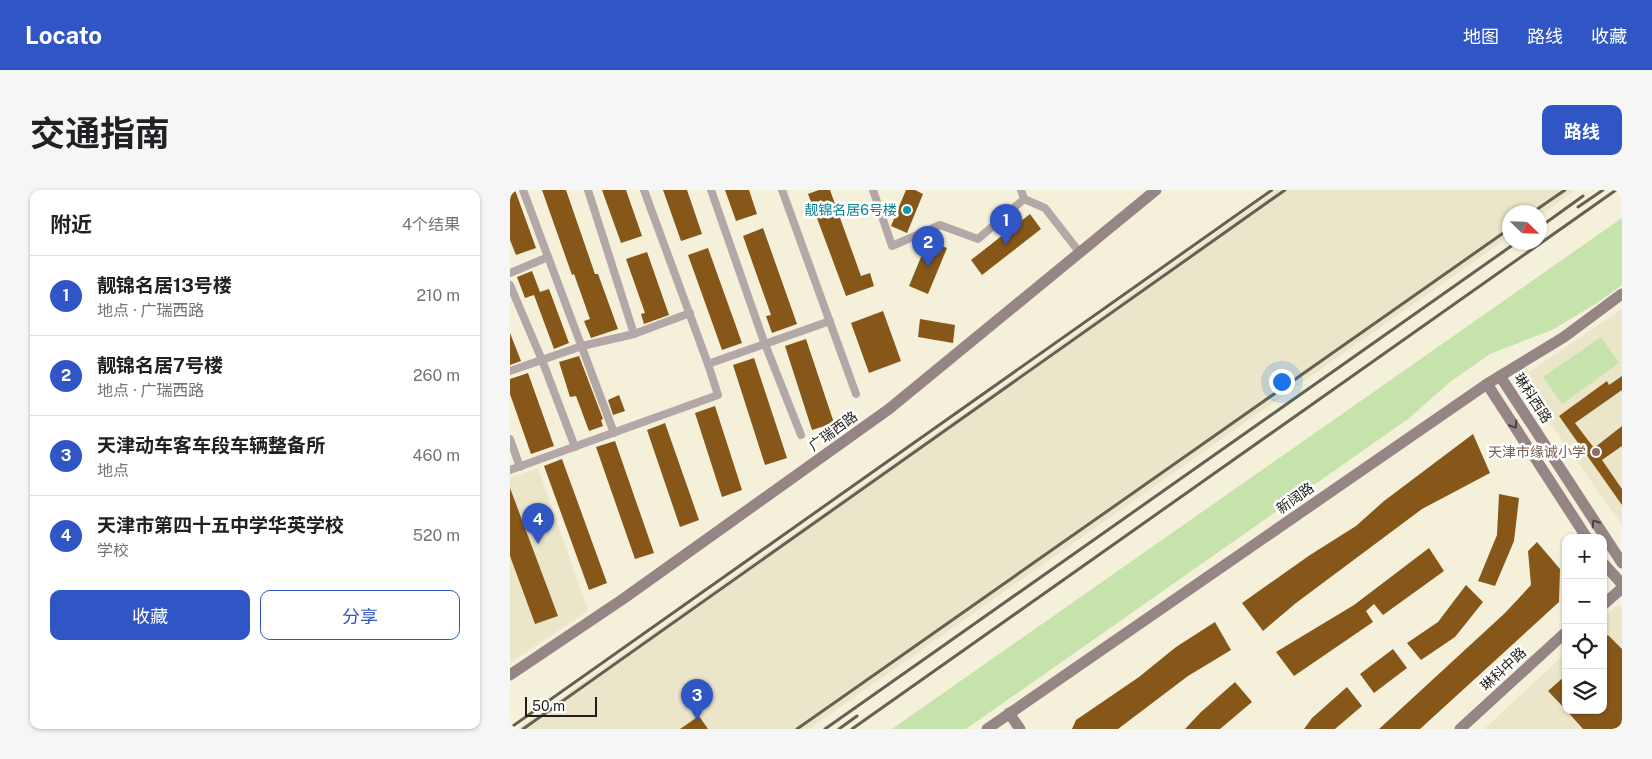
<!DOCTYPE html>
<html lang="zh">
<head>
<meta charset="utf-8">
<style>
  body { margin:0; font-family:"Public Sans","Noto Sans SC",sans-serif; background:#f6f6f6; color:#202124 }
  .controls { position:absolute; right:15px; bottom:15px; display:grid; overflow:hidden; border-radius:10px; box-shadow:0 1px 4px #0004 }
  .controls button { width:45px; height:45px; display:grid; place-items:center; padding:0; border:0; border-bottom:1px solid #e0e0e0; background:#fff; color:#202124; font:25px sans-serif }
  .compass { position:absolute; left:992px; top:15px; width:45px; height:45px; border-radius:50%; background:#fff; box-shadow:0 1px 4px #0004; rotate:113deg }
  .scale { position:absolute; left:15px; bottom:12px; width:72px; box-sizing:border-box; padding-left:5px; border:2px solid #201e17; border-top:0; font-size:14px; line-height:18px; white-space:nowrap; color:#201e17; -webkit-text-stroke:4px #fff; paint-order:stroke }
  .you { position:absolute; left:771px; top:191px; width:18px; height:18px; margin:-12px; border:4px solid #fff; border-radius:50%; background:#1a73e8; box-shadow:0 0 0 8px #1a73e833 }
  .badge { display:grid; place-items:center; width:32px; height:32px; border-radius:50%; background:#3055c5; color:#fff; font-size:16px; font-weight:700 }
  .pin { position:absolute; translate:-50% -41px; filter:drop-shadow(0 1px 2px #0008) }
  .pin::after { content:''; position:absolute; top:26px; width:18px; height:15px; background:inherit; clip-path:polygon(0 0,100% 0,50% 100%) }
  .list { margin:0; padding:0; list-style:none }
  h2 { display:flex; justify-content:space-between; align-items:center; height:65px; margin:0; padding:0 20px; font-size:21px }
  h2 small { font-size:16px; font-weight:400; color:#757577 }
  .list li { display:grid; grid-template-columns:32px 1fr auto; gap:15px; align-items:center; box-sizing:border-box; height:80px; padding:0 20px; border-top:1px solid #e0e0e0 }
  .list b { display:block; font-size:19px; white-space:nowrap }
  .list p { margin:0; font-size:16px; white-space:nowrap; color:#757577 }
  .list em { font-size:16px; font-style:normal; color:#757577 }
  .actions { display:flex; gap:10px; padding:15px 20px }
  .actions a { flex:1; padding:11px 0; border:1px solid #3055c5; border-radius:10px; text-align:center; font-size:18px; color:#3055c5 }
  .actions .main { background:#3055c5; color:#fff }
  .icon { flex:none; width:28px; height:28px; fill:none; stroke:currentColor; stroke-width:2; stroke-linecap:round; stroke-linejoin:round }
  .map { position:relative; flex:none; width:1112px; height:539px; overflow:hidden; border-radius:10px }
  header { display:flex; align-items:center; gap:30px; box-sizing:border-box; height:70px; padding:0 25px; background:#3055c5; color:#fff }
  header strong { font-size:24px }
  nav { display:flex; gap:28px; margin-inline-start:auto; font-size:18px }
  .intro { display:flex; align-items:center; justify-content:space-between; box-sizing:border-box; height:120px; padding:0 30px }
  h1 { margin:0; font-size:35px }
  .button { padding:12px 22px; border-radius:10px; background:#3055c5; color:#fff; font-size:18px; font-weight:700 }
  main { display:flex; gap:30px; padding:0 30px }
  aside { flex:1; background:#fff; border-radius:10px; box-shadow:0 1px 4px #0004 }
  .map>svg:first-child { display:block }
</style>
</head>
<body>
<header>
<strong>Locato</strong>
<nav><a>地图</a><a>路线</a><a>收藏</a></nav>
</header>
<div class="intro"><h1>交通指南</h1><a class="button">路线</a></div>
<main>
<aside>
<h2>附近<small>4个结果</small></h2>
<ul class="list">
<li><span class="badge">1</span><div><b>靓锦名居13号楼</b><p>地点 · 广瑞西路</p></div><em>210 m</em></li>
<li><span class="badge">2</span><div><b>靓锦名居7号楼</b><p>地点 · 广瑞西路</p></div><em>260 m</em></li>
<li><span class="badge">3</span><div><b>天津动车客车段车辆整备所</b><p>地点</p></div><em>460 m</em></li>
<li><span class="badge">4</span><div><b>天津市第四十五中学华英学校</b><p>学校</p></div><em>520 m</em></li>
</ul>
<div class="actions"><a class="main">收藏</a><a>分享</a></div>
</aside>
<div class="map">
<svg width="1112" height="539" viewBox="0 0 1112 539">
  <rect width="100%" height="100%" fill="#f4f0da"/>
  <g fill="#ebe6c9">
    <path d="M766,0H1065L1030,26V22H999V47L299,539H7L494,195Z"/>
    <path d="M1112,119V335L1009,189Z"/>
    <path d="M28,278L78,421L0,473V288Z"/>
    <path d="M1108,415L1112,418V539H974L1056,463V520H1093V428Z"/>
  </g>
  <g fill="#c7e3ac">
    <path d="M1112,28V95L1087,113L1042,140L980,164L940,192L898,229L456,539H382Z"/>
    <path d="M1091,147L1109,173L1052,214L1033,187Z"/>
  </g>
  <g fill="#875719">
    <path d="M0,0H5L26,58L6,65L0,50Z"/>
    <path d="M32,0H56L85,84H88L108,139L81,148L74,131L80,129L64,84L62,85Z"/>
    <path d="M92,0H116L132,46L111,53Z"/>
    <path d="M153,0H177L192,44L171,51Z"/>
    <path d="M215,0H239L247,24L226,31Z"/>
    <path d="M309,0H320L351,86L360,83L364,96L336,106L298,4Z"/>
    <path d="M396,0H405L413,4L397,43L381,36Z"/>
    <path d="M520,24L531,39L472,85L461,70Z"/>
    <path d="M253,38L287,134L262,143L256,126L261,125L233,46Z"/>
    <path d="M418,50L437,58L418,104L399,96Z"/>
    <path d="M198,58L232,153L212,160L178,65Z"/>
    <path d="M137,62L159,125L134,134L131,124L135,123L116,69Z"/>
    <path d="M22,81L30,102L39,99L59,153L44,159L24,105L15,108L7,87Z"/>
    <path d="M373,121L391,171L359,183L341,133Z"/>
    <path d="M410,129L445,135L443,153L408,147Z"/>
    <path d="M0,143L11,171L0,175Z"/>
    <path d="M296,149L324,233L302,240L275,156Z"/>
    <path d="M69,166L93,229L91,230L93,236L79,241L66,206L60,207L49,172Z"/>
    <path d="M244,168L277,268L255,275L223,175Z"/>
    <path d="M18,183L44,256L21,264L0,204V189Z"/>
    <path d="M1112,186V200L1065,233L1084,258L1112,236V256L1092,270L1112,299V315L1049,226L1097,191L1099,195Z"/>
    <path d="M109,205L115,221L103,225L98,210Z"/>
    <path d="M205,216L232,300L212,307L185,223Z"/>
    <path d="M155,233L189,330L170,337L137,240Z"/>
    <path d="M963,244L980,283L912,319L786,413L753,441L732,413L800,365L846,336L874,311Z"/>
    <path d="M105,251L144,363L125,369L86,257Z"/>
    <path d="M52,269L97,393L79,400L34,276Z"/>
    <path d="M0,298L48,426L25,434L0,366Z"/>
    <path d="M989,304L1009,308L1004,351L985,396L968,391L987,345Z"/>
    <path d="M1027,352L1050,379L1049,412L910,539H869L995,423L1021,395L1018,361Z"/>
    <path d="M919,358L934,381L873,425L864,414L856,421L863,432L784,486L766,462L844,415Z"/>
    <path d="M956,395L973,412L945,447L911,470L897,453L928,432Z"/>
    <path d="M705,432L721,460L678,486L608,539H562L566,530L629,487L666,457Z"/>
    <path d="M1098,445L1112,459V539H1073L1056,520H1093V449Z"/>
    <path d="M883,459L897,478L864,503L850,484Z"/>
    <path d="M1056,485V520L1038,501Z"/>
    <path d="M725,492L742,512L710,539H675L691,522Z"/>
    <path d="M837,497L852,516L825,539H794L802,528Z"/>
    <path d="M189,526L198,539H170Z"/>
  </g>
  <g fill="none" stroke-linecap="round" stroke-linejoin="round">
    <g stroke="#b3a8a7" stroke-width="8">
      <path d="M13,0L104,243"/>
      <path d="M78,0L124,144"/>
      <path d="M134,0L198,174"/>
      <path d="M201,0L253,149L291,245"/>
      <path d="M272,0L346,204"/>
      <path d="M363,0L382,56L430,35L468,49L514,9"/>
      <path d="M511,0L514,9L535,18L570,63"/>
      <path d="M0,83L38,67"/>
      <path d="M0,95L32,170L65,257"/>
      <path d="M0,181L72,156L124,144L180,123"/>
      <path d="M0,249L10,277"/>
      <path d="M0,280L208,205L198,174L320,131"/>
    </g>
    <g stroke="#958584" stroke-width="11">
      <path d="M990,186L1112,373"/>
      <path d="M977,194L1077,348"/>
      <path d="M1093,373L1112,394"/>
      <path d="M1093,415L1112,398"/>
      <path d="M0,485L113,409L379,219L646,0"/>
      <path d="M499,523L510,539"/>
      <path d="M477,539L977,194L1054,147L1112,104"/>
      <path d="M950,539L1056,442"/>
    </g>
    <g stroke="#636054" stroke-width="3">
      <path d="M1068,17L1093,0"/>
      <path d="M1023,22L1055,0"/>
      <path d="M1030,37L1073,6"/>
      <path d="M0,538L762,0"/>
      <path d="M13,539L775,0"/>
      <path d="M287,539L999,39"/>
      <path d="M315,539L1007,52"/>
      <path d="M329,539L347,526"/>
      <path d="M342,539L1106,0"/>
    </g>
  </g>
  <defs><path id="oneway-chevron" d="M-2-3.5L2.5 0L-2 3.5" fill="none" stroke-width="1.6" stroke-linecap="round" stroke-linejoin="round" transform="scale(1.25)"/></defs>
  <g stroke="#49423d">
    <use href="#oneway-chevron" transform="translate(1004 235) rotate(57)"/>
    <use href="#oneway-chevron" transform="translate(1085 333) rotate(-123)"/>
  </g>
  <circle fill="#0f9aa8" stroke="#fff" stroke-width="2" cx="397" cy="20" r="5"/>
  <circle fill="#8d6e63" stroke="#fff" stroke-width="2" cx="1086" cy="262" r="5"/>
  <g text-anchor="middle" stroke-width="5" stroke-linejoin="round" paint-order="stroke">
    <g font-size="14" fill="#0d838f" stroke="#fff" text-anchor="end">
      <text x="387" y="25">靓锦名居6号楼</text>
    </g>
    <g font-size="14" fill="#201e17" stroke="#fff">
      <text transform="translate(1023 208) rotate(57)" y="5">琳科西路</text>
      <text transform="translate(323 241) rotate(-36)" y="5">广瑞西路</text>
      <text transform="translate(785 308) rotate(-35)" y="5">新阔路</text>
      <text transform="translate(993 479) rotate(-43)" y="5">琳科中路</text>
    </g>
    <g font-size="14" fill="#785e54" stroke="#fff" text-anchor="end">
      <text x="1076" y="267">天津市缘诚小学</text>
    </g>
  </g>
</svg>
<div class="controls">
<button>+</button>
<button>−</button>
<button><svg class="icon" aria-label="locate" viewBox="0 0 24 24"><circle cx="12" cy="12" r="6"/><path d="M12 2v4M12 18v4M2 12h4M18 12h4"/></svg></button>
<button><svg class="icon" aria-label="layers" viewBox="0 0 24 24"><path d="M12 4l9 5-9 5-9-5zM3 14l9 5 9-5"/></svg></button>
</div>
<svg class="compass" viewBox="-18 -18 36 36"><path d="M0-13l5 13h-10z" fill="#e53935"/><path d="M0 13l5-13h-10z" fill="#757577"/></svg>
<div class="scale">50 m</div>
<div class="you"></div>
<div class="pin badge" style="left:496px;top:55px">1</div>
<div class="pin badge" style="left:418px;top:77px">2</div>
<div class="pin badge" style="left:187px;top:530px">3</div>
<div class="pin badge" style="left:28px;top:354px">4</div>
</div>
</main>
</body>
</html>
